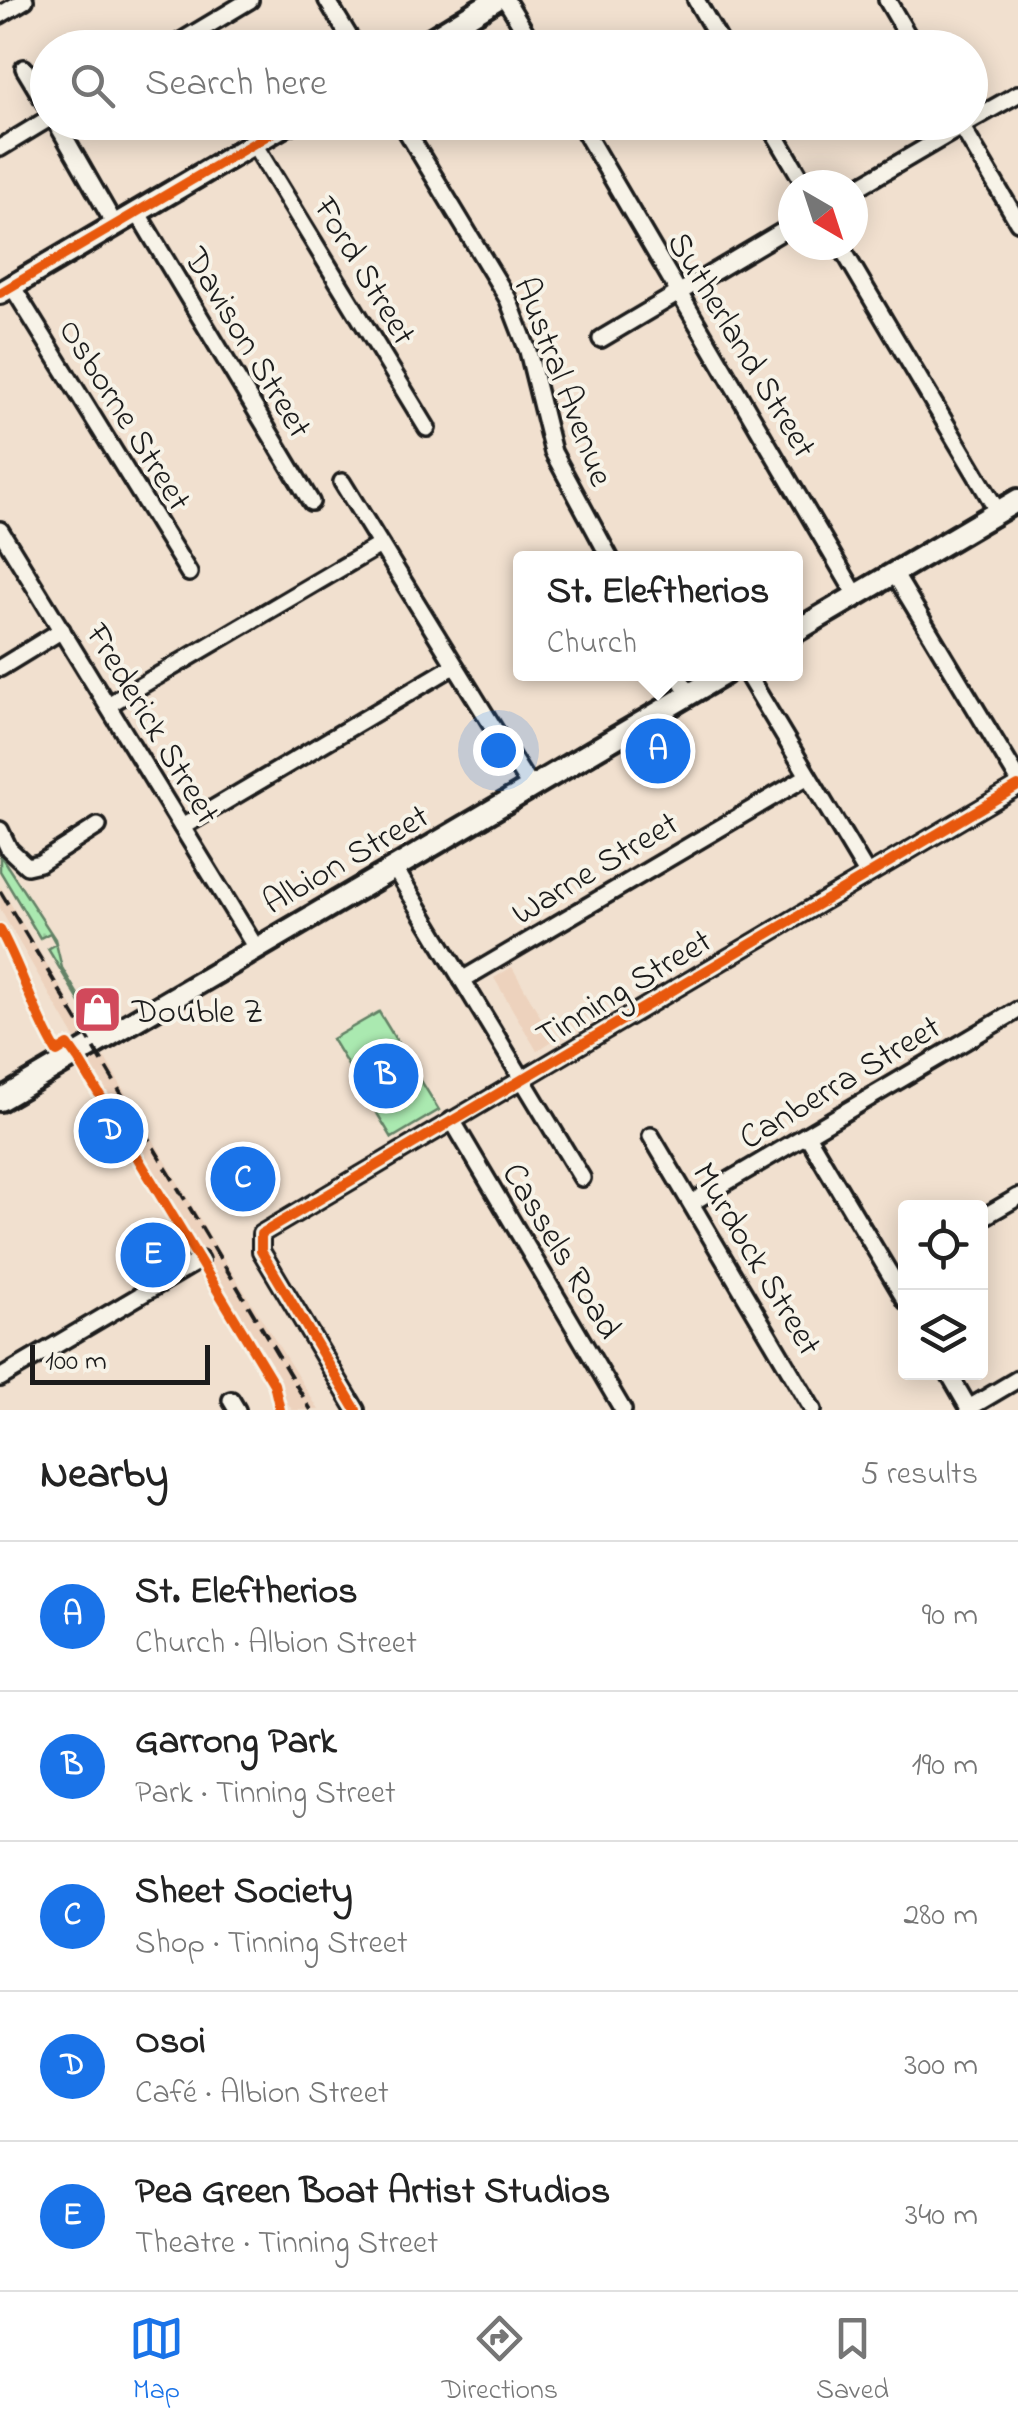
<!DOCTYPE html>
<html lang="en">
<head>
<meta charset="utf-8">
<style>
  body { margin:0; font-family:"Indie Flower",sans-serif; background:#f2f2f2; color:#222 }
  .controls { position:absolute; right:30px; bottom:30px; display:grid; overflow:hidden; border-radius:10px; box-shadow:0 5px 25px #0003 }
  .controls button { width:90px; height:90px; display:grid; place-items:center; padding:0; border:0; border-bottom:2px solid #e0e0e0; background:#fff; color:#222; font:50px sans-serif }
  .compass { position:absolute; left:778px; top:170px; width:90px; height:90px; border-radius:50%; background:#fff; box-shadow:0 5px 25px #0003; rotate:141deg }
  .scale { position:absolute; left:30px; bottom:25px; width:180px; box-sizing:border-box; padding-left:10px; border:5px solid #1c1c1c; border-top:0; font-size:28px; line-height:35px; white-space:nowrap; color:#1c1c1c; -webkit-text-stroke:8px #f7f3e8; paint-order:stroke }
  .you { position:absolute; left:498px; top:750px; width:35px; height:35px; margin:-25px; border:8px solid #fff; border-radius:50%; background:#1a73e8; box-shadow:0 0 0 15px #1a73e833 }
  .badge { display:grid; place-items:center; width:65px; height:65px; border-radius:50%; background:#1a73e8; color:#fff; font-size:32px; font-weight:700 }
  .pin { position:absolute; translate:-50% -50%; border:5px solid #fff; box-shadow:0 2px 10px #0006 }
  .popup { position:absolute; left:513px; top:551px; width:290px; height:130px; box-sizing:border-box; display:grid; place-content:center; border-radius:10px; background:#fff; filter:drop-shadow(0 2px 8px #0005); font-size:32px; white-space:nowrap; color:#767676 }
  .popup b { font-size:38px; color:#222 }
  .popup::after { content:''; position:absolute; left:50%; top:100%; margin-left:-20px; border:20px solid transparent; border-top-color:#fff }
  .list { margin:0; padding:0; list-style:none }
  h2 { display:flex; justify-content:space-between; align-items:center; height:130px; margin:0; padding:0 40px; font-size:42px }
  h2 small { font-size:32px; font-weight:400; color:#767676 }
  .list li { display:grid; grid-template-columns:65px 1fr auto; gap:30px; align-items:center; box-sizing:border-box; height:150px; padding:0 40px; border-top:2px solid #e0e0e0 }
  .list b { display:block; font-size:38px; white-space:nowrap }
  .list p { margin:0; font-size:32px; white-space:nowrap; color:#767676 }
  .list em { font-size:32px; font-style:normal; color:#767676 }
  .icon { flex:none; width:55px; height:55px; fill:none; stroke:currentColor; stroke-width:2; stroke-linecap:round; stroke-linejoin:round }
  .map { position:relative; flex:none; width:1018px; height:1410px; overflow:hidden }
  .search { position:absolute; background:#fff; box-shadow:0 5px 25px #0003; left:30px; right:30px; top:30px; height:110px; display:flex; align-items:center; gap:25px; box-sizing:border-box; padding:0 35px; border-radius:55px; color:#767676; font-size:38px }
  .sheet { height:880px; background:#fff }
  nav { display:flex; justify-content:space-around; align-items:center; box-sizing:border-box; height:140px; border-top:2px solid #e0e0e0; background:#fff; font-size:28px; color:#767676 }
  nav a { display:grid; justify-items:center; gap:5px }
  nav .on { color:#1a73e8 }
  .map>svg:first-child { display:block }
</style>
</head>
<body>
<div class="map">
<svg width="1018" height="1410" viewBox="0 0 1018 1410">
  <defs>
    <pattern id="grass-tufts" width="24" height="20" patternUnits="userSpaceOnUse" patternTransform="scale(2.5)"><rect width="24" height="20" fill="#aae9b0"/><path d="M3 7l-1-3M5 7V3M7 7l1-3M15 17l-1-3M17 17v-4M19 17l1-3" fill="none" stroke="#92c797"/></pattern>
  </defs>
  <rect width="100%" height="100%" fill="#f1e0cf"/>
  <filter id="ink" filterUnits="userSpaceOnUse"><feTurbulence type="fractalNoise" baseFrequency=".01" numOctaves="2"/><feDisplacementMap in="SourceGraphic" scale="20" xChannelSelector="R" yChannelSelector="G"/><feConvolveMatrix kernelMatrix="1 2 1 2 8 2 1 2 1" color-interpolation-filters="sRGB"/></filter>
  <g filter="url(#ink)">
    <g fill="#edd2bd">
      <path d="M0,886L85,1028L93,1033L75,1039L73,1035L0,909Z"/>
      <path d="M512,967L554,1040L537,1051L494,978Z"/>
      <path d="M105,1058L217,1248L319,1410H292L90,1062Z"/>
    </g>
    <path fill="url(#grass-tufts)" stroke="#638266" stroke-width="2.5" d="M0,855L55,939L62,968L99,1030L93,1033L89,1027L93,1024L48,949L56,944L50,933L40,938L0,871Z"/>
    <path fill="#aae9b0" stroke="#638266" stroke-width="2.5" d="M379,1012L439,1110L392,1138L332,1039Z"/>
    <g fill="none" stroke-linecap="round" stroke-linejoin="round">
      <defs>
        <g id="street">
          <path d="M327,0L356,48"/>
          <path d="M506,0L535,48"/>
          <path d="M696,0L724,48"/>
          <path d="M887,0L915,48"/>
          <path d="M0,15L25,0"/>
          <path d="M170,48L250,0"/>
          <path d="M24,68L48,108"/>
          <path d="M970,121L1018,94"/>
          <path d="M56,122L115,225"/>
          <path d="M401,122L508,299L528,351L553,452L610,558"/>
          <path d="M579,122L856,595"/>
          <path d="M768,122L805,185"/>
          <path d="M959,122L1018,222"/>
          <path d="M254,144L427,428"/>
          <path d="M0,148L48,119"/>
          <path d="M853,190L969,122"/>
          <path d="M137,212L311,502"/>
          <path d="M840,245L998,512"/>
          <path d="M12,286L189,573"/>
          <path d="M601,339L793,225"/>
          <path d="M342,482L530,787"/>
          <path d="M0,530L256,948"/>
          <path d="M894,573L1018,779"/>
          <path d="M0,668L62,630"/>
          <path d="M677,674L689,694"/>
          <path d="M747,674L867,874"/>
          <path d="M108,705L380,545"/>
          <path d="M182,827L454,666"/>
          <path d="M0,830L9,849L27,866L40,863L98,826"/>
          <path d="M394,867L582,1178"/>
          <path d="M462,980L808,776"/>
          <path d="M452,1120L623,1410"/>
          <path d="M807,1135L906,1301"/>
          <path d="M651,1136L813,1410"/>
          <path d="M691,1203L1018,1010"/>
          <path d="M980,1219L1018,1197"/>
          <path d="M948,1372L970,1410"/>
          <path d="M0,1378L200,1260"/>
          <path d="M231,1400L237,1410"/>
          <path d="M969,1408L1018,1379"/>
          <path d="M356,1410L261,1251V1234L1018,786"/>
        </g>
        <g id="secondary">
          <path d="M417,48L495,0"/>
          <path d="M0,293L290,122"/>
          <path d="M796,631L1018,500"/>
          <path d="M0,1100L724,674"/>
        </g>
      </defs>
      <use href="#street" stroke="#1c1c1c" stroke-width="22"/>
      <use href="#secondary" stroke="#1c1c1c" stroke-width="28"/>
      <use href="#street" stroke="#f7f3e8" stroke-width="15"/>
      <use href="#secondary" stroke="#f7f3e8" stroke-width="20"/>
      <path stroke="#1c1c1c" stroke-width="4" stroke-dasharray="15 8" stroke-linecap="butt" d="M0,891L311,1410"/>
      <defs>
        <g id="cycleway">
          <path d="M0,293L290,122"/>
          <path d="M0,930C22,970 34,1014 57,1052L68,1045L78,1059L274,1384L280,1410"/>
          <path d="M356,1410L261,1251V1234L1018,786"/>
        </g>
      </defs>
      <use href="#cycleway" stroke="#f7f3e8" stroke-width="16"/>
      <use href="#cycleway" stroke="#e8590c" stroke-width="10"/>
    </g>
  </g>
  <defs>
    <symbol id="shop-square" viewBox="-11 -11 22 22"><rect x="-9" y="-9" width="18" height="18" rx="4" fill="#d1495b" stroke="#f7f3e8"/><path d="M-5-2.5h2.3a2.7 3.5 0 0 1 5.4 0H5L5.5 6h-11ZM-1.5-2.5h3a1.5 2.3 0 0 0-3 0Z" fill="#fff"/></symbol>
  </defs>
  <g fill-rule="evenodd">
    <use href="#shop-square" x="70" y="982" width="55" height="55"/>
  </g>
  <g text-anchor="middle" stroke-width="8" stroke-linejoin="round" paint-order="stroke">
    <g font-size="35" fill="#1c1c1c" stroke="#f7f3e8">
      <text transform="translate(366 270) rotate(59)" y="12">Ford Street</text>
      <text transform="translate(249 342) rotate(59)" y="12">Davison Street</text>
      <text transform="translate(743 344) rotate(59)" y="12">Sutherland Street</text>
      <text transform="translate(565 381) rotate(69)" y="12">Austral Avenue</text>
      <text transform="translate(126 414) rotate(58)" y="12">Osborne Street</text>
      <text transform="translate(154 723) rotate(59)" y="12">Frederick Street</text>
      <text transform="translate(345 858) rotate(-30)" y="12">Albion Street</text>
      <text transform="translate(594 867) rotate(-31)" y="12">Warne Street</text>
      <text transform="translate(623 987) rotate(-31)" y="12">Tinning Street</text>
      <text transform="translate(839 1081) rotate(-31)" y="12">Canberra Street</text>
      <text transform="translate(563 1250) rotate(59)" y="12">Cassels Road</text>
      <text transform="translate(758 1258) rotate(59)" y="12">Murdock Street</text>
    </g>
    <g font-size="35" fill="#1c1c1c" stroke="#f7f3e8" text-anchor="start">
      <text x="132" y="1022">Double Z</text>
    </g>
  </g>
</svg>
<div class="controls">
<button><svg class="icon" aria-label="locate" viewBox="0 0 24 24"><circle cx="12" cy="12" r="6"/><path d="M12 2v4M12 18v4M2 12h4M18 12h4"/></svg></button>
<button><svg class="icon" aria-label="layers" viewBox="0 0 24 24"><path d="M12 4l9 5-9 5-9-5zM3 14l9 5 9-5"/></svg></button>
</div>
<svg class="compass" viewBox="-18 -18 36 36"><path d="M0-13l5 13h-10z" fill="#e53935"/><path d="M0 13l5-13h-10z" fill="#767676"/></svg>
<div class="scale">100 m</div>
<div class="you"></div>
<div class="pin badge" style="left:658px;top:751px">A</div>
<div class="popup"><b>St. Eleftherios</b>Church</div>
<div class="pin badge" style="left:386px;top:1076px">B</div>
<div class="pin badge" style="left:243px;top:1179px">C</div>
<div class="pin badge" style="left:111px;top:1131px">D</div>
<div class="pin badge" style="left:153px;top:1255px">E</div>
<div class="search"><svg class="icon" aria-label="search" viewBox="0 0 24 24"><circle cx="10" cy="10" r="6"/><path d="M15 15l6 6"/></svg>Search here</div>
</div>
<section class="sheet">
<h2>Nearby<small>5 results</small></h2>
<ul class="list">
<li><span class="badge">A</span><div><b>St. Eleftherios</b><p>Church · Albion Street</p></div><em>90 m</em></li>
<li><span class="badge">B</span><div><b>Garrong Park</b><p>Park · Tinning Street</p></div><em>190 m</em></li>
<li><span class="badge">C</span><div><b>Sheet Society</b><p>Shop · Tinning Street</p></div><em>280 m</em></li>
<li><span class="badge">D</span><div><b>Osoi</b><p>Café · Albion Street</p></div><em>300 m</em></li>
<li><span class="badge">E</span><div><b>Pea Green Boat Artist Studios</b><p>Theatre · Tinning Street</p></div><em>340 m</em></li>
</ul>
</section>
<nav>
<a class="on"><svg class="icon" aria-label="map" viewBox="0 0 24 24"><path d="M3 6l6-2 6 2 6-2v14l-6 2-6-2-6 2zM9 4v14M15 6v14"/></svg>Map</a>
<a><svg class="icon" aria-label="directions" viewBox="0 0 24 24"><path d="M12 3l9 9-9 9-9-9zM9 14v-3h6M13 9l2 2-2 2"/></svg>Directions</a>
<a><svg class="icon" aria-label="saved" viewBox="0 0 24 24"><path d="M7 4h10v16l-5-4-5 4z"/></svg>Saved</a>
</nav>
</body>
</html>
